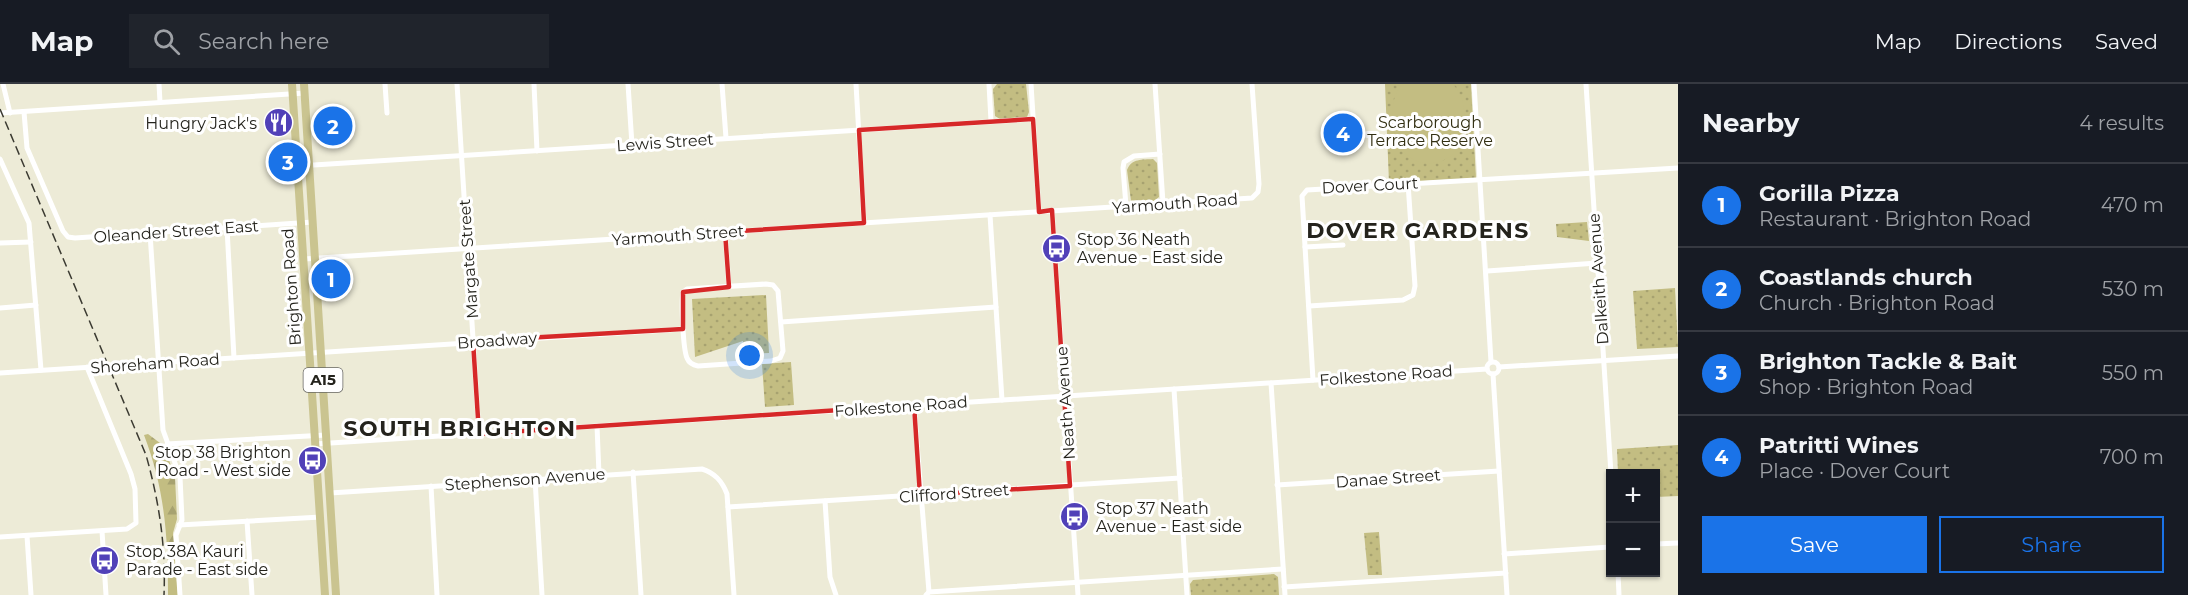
<!DOCTYPE html>
<html lang="en">
<head>
<meta charset="utf-8">
<style>
  body { margin:0; font-family:Montserrat,sans-serif; background:#20242c; color:#f1f3f6 }
  .controls { position:absolute; right:18px; bottom:18px; display:grid; overflow:hidden; border-radius:0px; box-shadow:0 2px 4px #0004 }
  .controls button { width:54px; height:54px; display:grid; place-items:center; padding:0; border:0; border-bottom:2px solid #363941; background:#171b24; color:#f1f3f6; font:30px sans-serif }
  .you { position:absolute; left:750px; top:272px; width:21px; height:21px; margin:-15px; border:4px solid #fff; border-radius:50%; background:#1a73e8; box-shadow:0 0 0 9px #1a73e833 }
  .badge { display:grid; place-items:center; width:39px; height:39px; border-radius:50%; background:#1a73e8; color:#fff; font-size:20px; font-weight:700 }
  .pin { position:absolute; translate:-50% -50%; border:3px solid #fff; box-shadow:0 2px 6px #0006 }
  .list { margin:0; padding:0; list-style:none }
  h2 { display:flex; justify-content:space-between; align-items:center; height:78px; margin:0; padding:0 24px; font-size:26px }
  h2 small { font-size:20px; font-weight:400; color:#9ea1a6 }
  .list li { display:grid; grid-template-columns:39px 1fr auto; gap:18px; align-items:center; box-sizing:border-box; height:84px; padding:0 24px; border-top:2px solid #363941 }
  .list b { display:block; font-size:22px; white-space:nowrap }
  .list p { margin:0; font-size:20px; white-space:nowrap; color:#9ea1a6 }
  .list em { font-size:20px; font-style:normal; color:#9ea1a6 }
  .actions { display:flex; gap:12px; padding:18px 24px }
  .actions a { flex:1; padding:14px 0; border:2px solid #1a73e8; border-radius:0px; text-align:center; font-size:21px; color:#1a73e8 }
  .actions .main { background:#1a73e8; color:#fff }
  .icon { flex:none; width:33px; height:33px; fill:none; stroke:currentColor; stroke-width:2; stroke-linecap:round; stroke-linejoin:round }
  .map { position:relative; flex:none; width:1678px; height:511px; overflow:hidden }
  header { display:flex; align-items:center; gap:36px; box-sizing:border-box; height:84px; padding:0 30px; background:#171b24; border-bottom:2px solid #363941 }
  header strong { font-size:28px }
  nav { display:flex; gap:33px; margin-inline-start:auto; font-size:21px }
  .search { width:420px; height:54px; background:#20242c; display:flex; align-items:center; gap:15px; box-sizing:border-box; padding:0 21px; border-radius:0px; color:#9ea1a6; font-size:22px }
  main { display:flex }
  aside { flex:1; background:#171b24 }
  .map>svg:first-child { display:block }
</style>
</head>
<body>
<header>
<strong>Map</strong>
<div class="search"><svg class="icon" aria-label="search" viewBox="0 0 24 24"><circle cx="10" cy="10" r="6"/><path d="M15 15l6 6"/></svg>Search here</div>
<nav><a>Map</a><a>Directions</a><a>Saved</a></nav>
</header>
<main>
<div class="map">
<svg width="1678" height="511" viewBox="0 0 1678 511">
  <defs>
    <pattern id="grass-dots" width="8" height="8" patternUnits="userSpaceOnUse" patternTransform="scale(1.5)"><rect width="8" height="8" fill="#c3bd82"/><path d="M2 2h.1M6 6h.1" fill="none" stroke="#a7a270" stroke-width="1.8" stroke-linecap="round"/></pattern>
    <pattern id="forest-firs" width="22" height="20" patternUnits="userSpaceOnUse" patternTransform="scale(1.5)"><rect width="22" height="20" fill="#c3bd82"/><path d="M5 1l3.5 6h-7zM16 11l3.5 6h-7z" fill="#a7a270"/></pattern>
  </defs>
  <rect width="100%" height="100%" fill="#edebd7"/>
  <g fill="url(#grass-dots)">
    <path d="M997,0H1026L1029,28L1027,33L1000,35L995,32L993,5Z"/>
    <path d="M1385,0H1471L1476,94L1389,99Z"/>
    <path d="M1153,75L1157,79L1159,113L1154,117H1131L1127,86C1132,74 1142,76 1153,75Z"/>
    <path d="M1587,138L1589,157L1557,153L1556,140Z"/>
    <path d="M1675,204L1678,263L1637,265L1633,207Z"/>
    <path d="M766,211L769,269L744,270L743,257L695,273L692,215Z"/>
    <path d="M791,278L794,321L765,323L762,280Z"/>
    <path d="M1678,361V412L1656,413V390L1618,389L1617,365Z"/>
    <path d="M1379,448L1382,491H1368L1364,449Z"/>
    <path d="M1274,490L1278,493L1279,511H1191L1190,500L1193,496Z"/>
  </g>
  <path fill="url(#forest-firs)" d="M148,350L164,362L175,393L177,435L173,449L178,511H168C168,453 165,406 144,351Z"/>
  <path fill="#c3bd82" d="M1403,0H1453C1462,11 1464,21 1465,34C1467,93 1396,94 1393,39C1392,23 1392,12 1403,0Z"/>
  <g fill="none" stroke-linecap="round" stroke-linejoin="round">
    <g stroke="#fff" stroke-width="5">
      <path d="M3,0L10,29"/>
      <path d="M159,0L160,18"/>
      <path d="M385,0L387,29"/>
      <path d="M457,0L479,350"/>
      <path d="M534,0L537,67"/>
      <path d="M628,0L632,61"/>
      <path d="M722,0L726,54"/>
      <path d="M856,0L864,139"/>
      <path d="M989,0L991,37"/>
      <path d="M1031,0L1039,128"/>
      <path d="M1155,0L1163,119"/>
      <path d="M1474,0L1491,278"/>
      <path d="M1586,0L1611,390"/>
      <path d="M24,28L27,64L63,147L68,153L75,154L313,138"/>
      <path d="M0,29L305,9"/>
      <path d="M0,75L29,139L41,286"/>
      <path d="M298,82L1033,35"/>
      <path d="M1126,122L1123,84L1124,78L1134,72L1160,70"/>
      <path d="M1052,126L1078,511"/>
      <path d="M990,131L1002,316"/>
      <path d="M227,144L234,274"/>
      <path d="M725,148L729,203"/>
      <path d="M150,149L163,346L180,393L182,436L176,451L180,511"/>
      <path d="M0,159L31,158"/>
      <path d="M1305,163L1343,161"/>
      <path d="M304,175L1252,114L1258,108L1259,100L1252,0"/>
      <path d="M1487,187L1597,179"/>
      <path d="M766,200L773,201L778,207L783,267L780,274L771,277L698,282C692,281 689,279 687,274C683,265 681,218 683,208L687,205Z"/>
      <path d="M1309,222L1403,216L1413,211L1415,202L1408,99"/>
      <path d="M0,224L36,221"/>
      <path d="M781,238L996,223"/>
      <circle cx="1493" cy="284" r="6"/>
      <path d="M1499,283L1678,272"/>
      <path d="M0,289L683,245"/>
      <path d="M1493,290L1507,511"/>
      <path d="M1313,296L1302,112L1307,106L1678,84"/>
      <path d="M1271,299L1285,511"/>
      <path d="M1174,305L1187,511"/>
      <path d="M914,322L929,508"/>
      <path d="M597,342L599,390"/>
      <path d="M167,360L326,351"/>
      <path d="M315,360L1487,285"/>
      <path d="M633,388L641,511"/>
      <path d="M535,395L542,511"/>
      <path d="M1277,401L1499,387"/>
      <path d="M431,402L437,511"/>
      <path d="M330,409L702,385C715,389 722,397 727,410L734,511"/>
      <path d="M825,417L830,493L836,511"/>
      <path d="M728,423L1180,394"/>
      <path d="M247,437L252,511"/>
      <path d="M179,441L321,433"/>
      <path d="M102,447L106,511"/>
      <path d="M27,452L31,511"/>
      <path d="M0,453L127,445L136,439L135,405L131,390L87,283"/>
      <path d="M1656,460L1678,459"/>
      <path d="M1504,470L1610,463"/>
      <path d="M1618,488L1619,511"/>
      <path d="M1284,503L1506,489"/>
      <path d="M926,511L929,508L1283,485"/>
    </g>
    <g stroke="#cac490" stroke-width="8">
      <path d="M292,0L325,511"/>
      <path d="M304,0L336,511"/>
    </g>
    <path stroke="#3b3a31" stroke-width="1.5" stroke-dasharray="9 4.5" stroke-linecap="butt" d="M0,25L146,371C159,417 166,462 164,511"/>
  </g>
  <path fill="none" stroke="#d62828" stroke-width="4.5" stroke-linejoin="round" d="M1033,35L1039,128L1052,126L1070,402L920,411L914,321L479,350L473,257L683,245V208L729,203L725,148L864,139L859,46Z"/>
  <defs>
    <symbol id="restaurant-disc" viewBox="-11 -11 22 22"><circle r="9.5" fill="#5141b8" stroke="#fff"/><path d="M-5-6h1v4h1v-4h1v4h1v-4h1v5L-1.5 .5V6h-2V.5L-5-1ZM5-6V6H3V1.5H1.5Q1.5-4 5-6Z" fill="#fff"/></symbol>
    <symbol id="bus-disc" viewBox="-11 -11 22 22"><circle r="9.5" fill="#5141b8" stroke="#fff"/><path d="M-5-6H5V4H4V6H2V4H-2V6H-4V4H-5ZM-3.5-4V0h7V-4ZM-3.5 1.2v1.5H-2V1.2ZM2 1.2v1.5H3.5V1.2Z" fill="#fff"/></symbol>
  </defs>
  <g fill-rule="evenodd">
    <use href="#restaurant-disc" x="262" y="22" width="33" height="33"/>
    <use href="#bus-disc" x="1040" y="148" width="33" height="33"/>
    <use href="#bus-disc" x="296" y="360" width="33" height="33"/>
    <use href="#bus-disc" x="1058" y="416" width="33" height="33"/>
    <use href="#bus-disc" x="88" y="460" width="33" height="33"/>
  </g>
  <g text-anchor="middle" stroke-width="6" stroke-linejoin="round" paint-order="stroke">
    <rect fill="#fff" stroke="#666560" stroke-width="1.5" x="303.5" y="284" width="39" height="24" rx="4.5"/>
    <g font-size="15" font-weight="bold" fill="#24231c">
      <text x="323" y="301">A15</text>
    </g>
    <g font-size="16" fill="#322f12" stroke="#fff">
      <text x="1430" y="44">Scarborough<tspan x="1430" dy="18">Terrace Reserve</tspan></text>
    </g>
    <g font-size="16" fill="#24231c" stroke="#fff" text-anchor="start">
      <text x="257" y="45" text-anchor="end">Hungry Jack's</text>
      <text x="1077" y="161">Stop 36 Neath<tspan x="1077" dy="18">Avenue - East side</tspan></text>
      <text x="291" y="374" text-anchor="end">Stop 38 Brighton<tspan x="291" dy="18">Road - West side</tspan></text>
      <text x="1096" y="430">Stop 37 Neath<tspan x="1096" dy="18">Avenue - East side</tspan></text>
      <text x="126" y="473">Stop 38A Kauri<tspan x="126" dy="18">Parade - East side</tspan></text>
    </g>
    <g font-size="16" fill="#24231c" stroke="#fff">
      <text transform="translate(665 58) rotate(-4)" y="6">Lewis Street</text>
      <text transform="translate(1370 101) rotate(-3)" y="6">Dover Court</text>
      <text transform="translate(1175 119) rotate(-4)" y="6">Yarmouth Road</text>
      <text transform="translate(176 147) rotate(-4)" y="6">Oleander Street East</text>
      <text transform="translate(678 151) rotate(-4)" y="6">Yarmouth Street</text>
      <text transform="translate(468 175) rotate(-94)" y="6">Margate Street</text>
      <text transform="translate(1598 195) rotate(-94)" y="6">Dalkeith Avenue</text>
      <text transform="translate(291 203) rotate(-94)" y="6">Brighton Road</text>
      <text transform="translate(497 256) rotate(-4)" y="6">Broadway</text>
      <text transform="translate(155 279) rotate(-4)" y="6">Shoreham Road</text>
      <text transform="translate(1386 291) rotate(-4)" y="6">Folkestone Road</text>
      <text transform="translate(1065 319) rotate(-94)" y="6">Neath Avenue</text>
      <text transform="translate(901 322) rotate(-4)" y="6">Folkestone Road</text>
      <text transform="translate(1388 394) rotate(-4)" y="6">Danae Street</text>
      <text transform="translate(525 395) rotate(-4)" y="6">Stephenson Avenue</text>
      <text transform="translate(954 409) rotate(-4)" y="6">Clifford Street</text>
    </g>
    <g font-size="22" font-weight="bold" letter-spacing="1.5" fill="#24231c" stroke="#fff">
      <text x="1418" y="154">DOVER GARDENS</text>
      <text x="460" y="352">SOUTH BRIGHTON</text>
    </g>
  </g>
</svg>
<div class="controls">
<button>+</button>
<button>−</button>
</div>
<div class="you"></div>
<div class="pin badge" style="left:331px;top:195px">1</div>
<div class="pin badge" style="left:333px;top:42px">2</div>
<div class="pin badge" style="left:288px;top:78px">3</div>
<div class="pin badge" style="left:1343px;top:49px">4</div>
</div>
<aside>
<h2>Nearby<small>4 results</small></h2>
<ul class="list">
<li><span class="badge">1</span><div><b>Gorilla Pizza</b><p>Restaurant · Brighton Road</p></div><em>470 m</em></li>
<li><span class="badge">2</span><div><b>Coastlands church</b><p>Church · Brighton Road</p></div><em>530 m</em></li>
<li><span class="badge">3</span><div><b>Brighton Tackle &amp; Bait</b><p>Shop · Brighton Road</p></div><em>550 m</em></li>
<li><span class="badge">4</span><div><b>Patritti Wines</b><p>Place · Dover Court</p></div><em>700 m</em></li>
</ul>
<div class="actions"><a class="main">Save</a><a>Share</a></div>
</aside>
</main>
</body>
</html>
